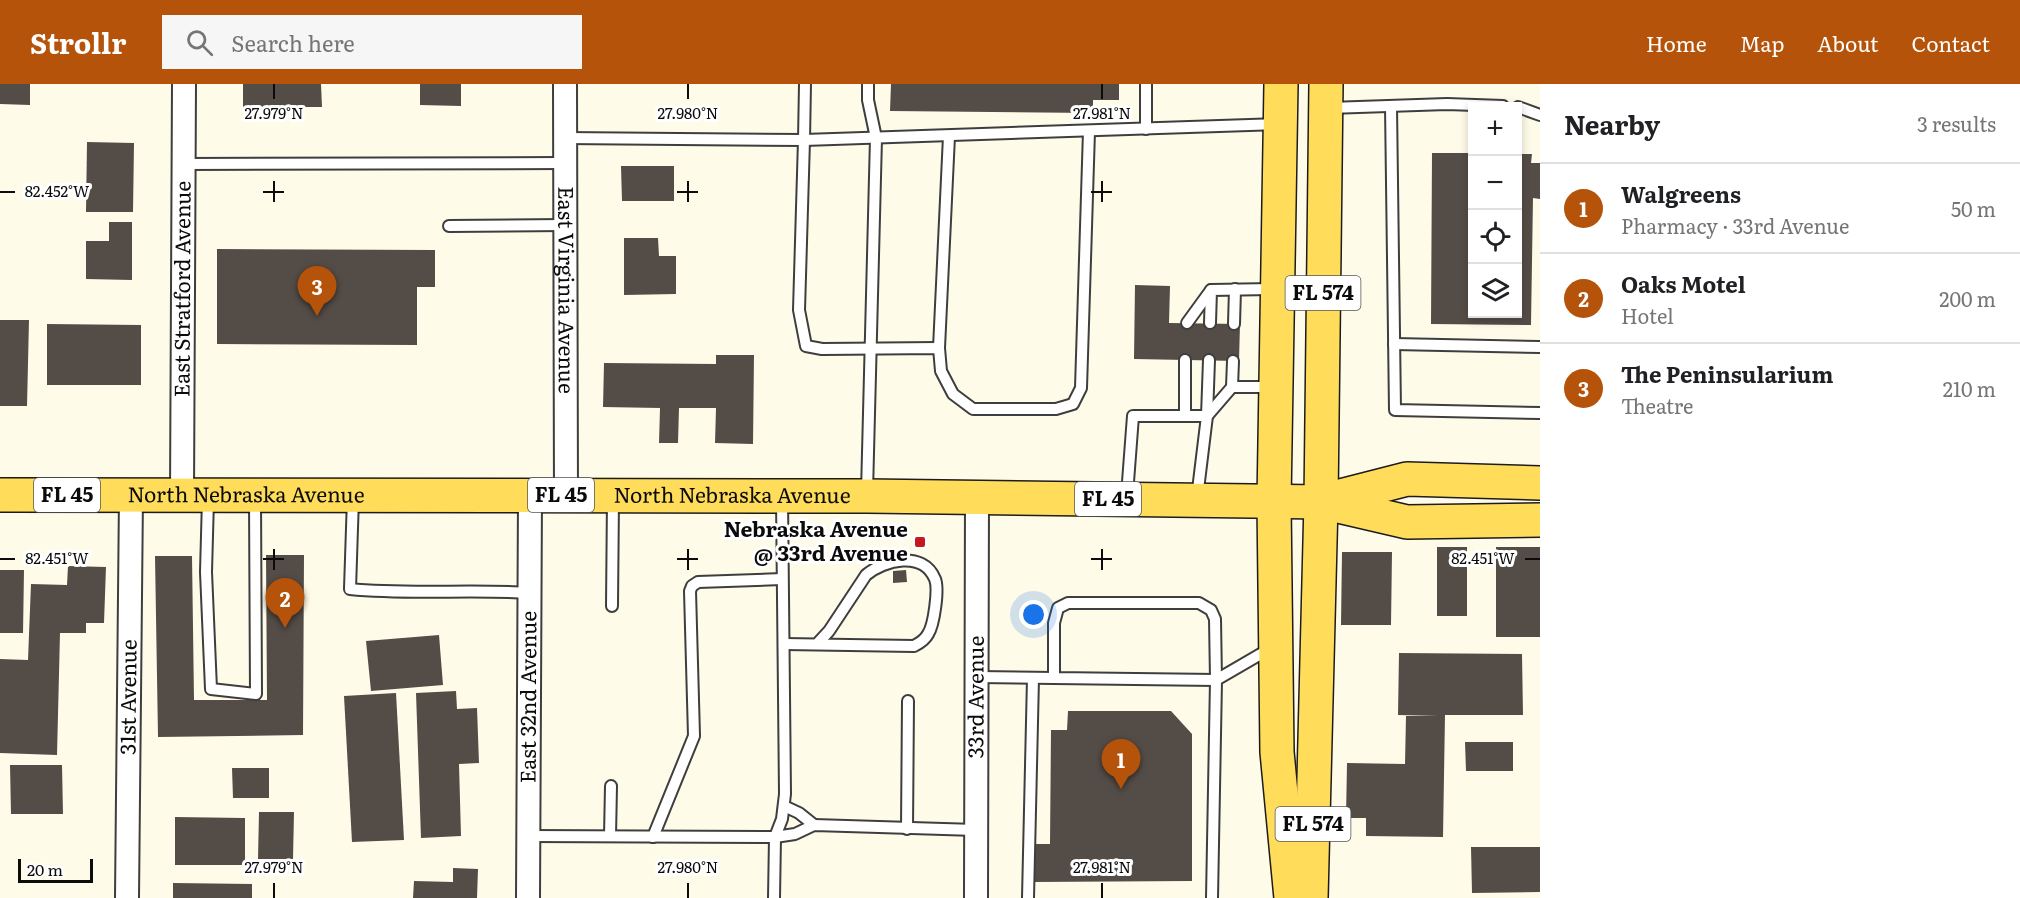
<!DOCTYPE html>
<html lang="en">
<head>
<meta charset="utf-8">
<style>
  body { margin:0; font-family:Literata,serif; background:#f6f6f6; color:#202124 }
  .controls { position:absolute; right:18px; top:18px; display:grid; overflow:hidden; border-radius:0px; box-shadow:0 3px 9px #0003 }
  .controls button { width:54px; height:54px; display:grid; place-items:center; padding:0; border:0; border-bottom:2px solid #e0e0e0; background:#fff; color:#202124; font:30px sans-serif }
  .scale { position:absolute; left:18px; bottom:15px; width:75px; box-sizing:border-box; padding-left:6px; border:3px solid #0b0b0b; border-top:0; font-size:16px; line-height:21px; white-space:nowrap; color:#0b0b0b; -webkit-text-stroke:4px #fff; paint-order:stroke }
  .you { position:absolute; left:1034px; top:531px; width:21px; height:21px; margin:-15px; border:4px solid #fff; border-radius:50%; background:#1a73e8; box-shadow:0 0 0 9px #1a73e833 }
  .badge { display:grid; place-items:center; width:39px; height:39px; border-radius:50%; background:#b45309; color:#fff; font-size:20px; font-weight:700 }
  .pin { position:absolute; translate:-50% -50px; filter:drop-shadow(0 2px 3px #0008) }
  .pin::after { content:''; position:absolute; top:32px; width:21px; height:18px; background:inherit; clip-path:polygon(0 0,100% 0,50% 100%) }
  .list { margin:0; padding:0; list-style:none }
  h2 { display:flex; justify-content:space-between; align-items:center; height:78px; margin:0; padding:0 24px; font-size:26px }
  h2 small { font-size:20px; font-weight:400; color:#757577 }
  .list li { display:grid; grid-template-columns:39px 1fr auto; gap:18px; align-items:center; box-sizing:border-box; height:90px; padding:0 24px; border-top:2px solid #e0e0e0 }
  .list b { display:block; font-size:22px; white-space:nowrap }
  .list p { margin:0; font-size:20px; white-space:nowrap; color:#757577 }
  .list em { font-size:20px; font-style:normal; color:#757577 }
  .icon { flex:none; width:33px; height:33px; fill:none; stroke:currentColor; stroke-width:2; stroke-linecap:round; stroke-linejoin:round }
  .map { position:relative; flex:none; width:1540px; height:814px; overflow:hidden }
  header { display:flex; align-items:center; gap:36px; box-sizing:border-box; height:84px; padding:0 30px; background:#b45309; color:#fff }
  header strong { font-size:28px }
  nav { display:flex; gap:33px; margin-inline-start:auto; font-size:21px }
  .search { width:420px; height:54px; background:#f6f6f6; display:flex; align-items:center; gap:15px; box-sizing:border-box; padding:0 21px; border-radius:0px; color:#757577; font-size:22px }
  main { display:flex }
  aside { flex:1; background:#fff }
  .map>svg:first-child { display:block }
</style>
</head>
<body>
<header>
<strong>Strollr</strong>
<div class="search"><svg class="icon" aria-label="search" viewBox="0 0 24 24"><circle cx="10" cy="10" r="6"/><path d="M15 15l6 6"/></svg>Search here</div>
<nav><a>Home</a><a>Map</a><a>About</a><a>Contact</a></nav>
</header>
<main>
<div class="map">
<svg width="1540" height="814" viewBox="0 0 1540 814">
  <rect width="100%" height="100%" fill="#fffbe9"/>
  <g fill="#544c47">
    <path d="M0,0H30V21L0,20Z"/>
    <path d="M243,0H321L322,23H243Z"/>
    <path d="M420,0H461V22L420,21Z"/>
    <path d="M891,0H1119V16H1093V29L890,27Z"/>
    <path d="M87,58L134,59L133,128H86Z"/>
    <path d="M1432,69H1472V230H1518V70H1532L1531,79H1540V115L1533,114L1531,241L1431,240Z"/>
    <path d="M621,82H674V117H622Z"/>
    <path d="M109,138H132V196L86,195V157H109Z"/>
    <path d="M624,154H658L659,172H676V210L624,211Z"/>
    <path d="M217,165L435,166V203H417V261L217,260Z"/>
    <path d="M1135,201L1170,202L1169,239L1240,240L1239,277L1134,275Z"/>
    <path d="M0,236H29L27,322H0Z"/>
    <path d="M47,240L141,241V301H47Z"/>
    <path d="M716,271H754L753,360L715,359L716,324H679L678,359H659L660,324L603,323L604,279L716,280Z"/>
    <rect x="1437" y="463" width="30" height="69"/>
    <rect x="1496" y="463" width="44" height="90"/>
    <path d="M1342,468H1392L1391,541H1341Z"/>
    <path d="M266,471H304L303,651L158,653L155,472H192L194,616H267Z"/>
    <path d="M68,482L106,483L104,539H86V549H60L57,671L0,669V575L28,576L31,500L67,501Z"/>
    <path d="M0,486H24L23,549H0Z"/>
    <path d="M906,486L907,498L893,499V487Z"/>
    <path d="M439,551L443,601L371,607L366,557Z"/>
    <path d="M1399,569L1522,570L1523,631H1445L1443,753L1366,752V734H1346L1347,679L1405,680L1406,632H1438L1398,631Z"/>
    <path d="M456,607L457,625L477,624L479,679L459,680L461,752L421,754L416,609Z"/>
    <path d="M396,609L404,756L352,758L344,612Z"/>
    <path d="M1068,627H1171L1192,650V797L1032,798L1033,760H1050L1051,646H1067Z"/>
    <path d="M1465,658H1513V687H1466Z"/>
    <path d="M10,681H62L63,730H11Z"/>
    <path d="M232,684H269V714H233Z"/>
    <path d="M259,728H294L293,775H258Z"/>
    <path d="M175,733L245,734V781H175Z"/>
    <path d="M1471,763H1540V808L1472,809Z"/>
    <path d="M453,784L478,785L477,814H413L414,797L453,798Z"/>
    <path d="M173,799L252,800V814H173Z"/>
  </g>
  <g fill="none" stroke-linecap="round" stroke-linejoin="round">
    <defs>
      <g id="lane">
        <path d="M805,0L804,56L1276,40"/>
        <path d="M1391,22L1395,326L1540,329"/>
        <path d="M1518,23L1540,31"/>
        <path d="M1329,24L1447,20L1503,22"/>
        <path d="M1146,45V0"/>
        <path d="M564,54L804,56L799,226L806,262L822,265L939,264L941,287L953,310L973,325H1056L1073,320L1081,304L1089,47"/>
        <path d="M184,80L564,79"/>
        <path d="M449,142L565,141"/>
        <path d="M1187,239L1211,206"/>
        <path d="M1210,239L1211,206L1275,205"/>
        <path d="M1234,240L1235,205"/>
        <path d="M1394,260L1540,263"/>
        <path d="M939,264L949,52"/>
        <path d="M1233,277L1232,303H1272"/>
        <path d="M1185,332V276"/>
        <path d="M867,408L876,54L868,16V0"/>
        <path d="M1127,411L1133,332H1207L1232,303"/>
        <path d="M353,414L350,505C410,511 470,505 530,509"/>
        <path d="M1197,414L1207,332L1209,276"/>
        <path d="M208,415L206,488L211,605L256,610L255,415"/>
        <path d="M612,522L613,414"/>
        <path d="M784,560L914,562C920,559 925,556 928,550C934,541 939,505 935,495C923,466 884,476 866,491L829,547L817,560"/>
        <path d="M977,593L1054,594L1216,596L1215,535L1211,526L1199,519H1068L1058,524L1054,539V594"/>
        <path d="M784,722L799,729L814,741"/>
        <path d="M907,745L908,617"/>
        <path d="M528,752L775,753L795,750L814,741L976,746"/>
        <path d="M610,752L611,702"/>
        <path d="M653,753L694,652L690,507L692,502L698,498L782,495"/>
        <path d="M774,814L775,753L782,735L785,710L782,414"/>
        <path d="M1028,814L1033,594"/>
        <path d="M1212,814L1216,596L1271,564"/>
      </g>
      <g id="street">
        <path id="s1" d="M565,0L566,411"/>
        <path id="s2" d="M182,411L184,0"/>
        <path id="s3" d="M127,814L131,411"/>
        <path id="s4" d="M528,814L530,411"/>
        <path id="s5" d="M976,814L977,413"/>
      </g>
      <g id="primary">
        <path d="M1281,0L1274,418L1277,668L1291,814"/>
        <path id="s6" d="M0,411L867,412L1321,418L1407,438L1540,436"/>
        <path d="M1325,416L1407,395L1540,399"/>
        <path d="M1311,814L1321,418L1326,0"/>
      </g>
    </defs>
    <use href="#lane" stroke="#3e3e3e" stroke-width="14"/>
    <use href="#street" stroke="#3e3e3e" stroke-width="26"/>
    <use href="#primary" stroke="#1c1c1c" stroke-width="36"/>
    <use href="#lane" stroke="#fff" stroke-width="10"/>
    <use href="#street" stroke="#fff" stroke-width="22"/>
    <use href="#primary" stroke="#ffdc59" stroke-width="33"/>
  </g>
  <path fill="none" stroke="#0b0b0b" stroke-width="2" d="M274,0V15M688,0V15M1102,0V15M274,97V118M688,97V118M1102,97V118M0,108H15M263,108H284M677,108H698M1091,108H1112M274,465V486M688,465V486M1102,465V486M0,475H15M263,475H284M677,475H698M1091,475H1112M1525,475H1540M274,799V814M688,799V814M1102,799V814"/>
  <rect fill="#c41a1d" stroke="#fff" stroke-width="2" x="914" y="452" width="12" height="12" rx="3"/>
  <g text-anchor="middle" stroke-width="6" stroke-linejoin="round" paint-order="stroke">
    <g fill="#fff" stroke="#545454" stroke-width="1.5">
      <rect x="1285.5" y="192" width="75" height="34" rx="4.5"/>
      <rect x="34" y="394" width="66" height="34" rx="4.5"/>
      <rect x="528" y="394" width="66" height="34" rx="4.5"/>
      <rect x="1075" y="398" width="66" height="34" rx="4.5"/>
      <rect x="1275.5" y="723" width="75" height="34" rx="4.5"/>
    </g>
    <g font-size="20" font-weight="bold" fill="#0b0b0b">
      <text x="1323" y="216">FL 574</text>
      <text x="67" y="418">FL 45</text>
      <text x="561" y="418">FL 45</text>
      <text x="1108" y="422">FL 45</text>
      <text x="1313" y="747">FL 574</text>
    </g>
    <g font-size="21" fill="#0b0b0b" stroke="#fff">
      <text dy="7" stroke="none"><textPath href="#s1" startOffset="206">East Virginia Avenue</textPath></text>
      <text dy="7" stroke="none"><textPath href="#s2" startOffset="206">East Stratford Avenue</textPath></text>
      <text dy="7" stroke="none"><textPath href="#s6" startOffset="246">North Nebraska Avenue</textPath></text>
      <text dy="7" stroke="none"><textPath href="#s6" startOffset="732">North Nebraska Avenue</textPath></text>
      <text dy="7" stroke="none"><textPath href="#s4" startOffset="201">East 32nd Avenue</textPath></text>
      <text dy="7" stroke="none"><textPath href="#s3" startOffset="201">31st Avenue</textPath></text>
      <text dy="7" stroke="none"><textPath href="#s5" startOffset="201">33rd Avenue</textPath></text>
    </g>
    <g font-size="21" font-weight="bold" fill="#0b0b0b" stroke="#fff" text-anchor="end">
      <text x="908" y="453">Nebraska Avenue<tspan x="908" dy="24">@ 33rd Avenue</tspan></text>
    </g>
  </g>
  <g font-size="15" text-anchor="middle" fill="#0b0b0b" stroke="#fff" stroke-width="6" stroke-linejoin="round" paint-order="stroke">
    <text x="274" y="35">27.979°N</text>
    <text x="688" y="35">27.980°N</text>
    <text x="1102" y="35">27.981°N</text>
    <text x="57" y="113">82.452°W</text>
    <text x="1483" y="480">82.451°W</text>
    <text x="57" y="480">82.451°W</text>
    <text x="274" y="789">27.979°N</text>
    <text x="688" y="789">27.980°N</text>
    <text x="1102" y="789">27.981°N</text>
  </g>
</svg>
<div class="controls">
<button>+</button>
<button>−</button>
<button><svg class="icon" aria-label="locate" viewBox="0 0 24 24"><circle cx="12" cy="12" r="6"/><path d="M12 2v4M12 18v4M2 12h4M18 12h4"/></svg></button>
<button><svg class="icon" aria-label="layers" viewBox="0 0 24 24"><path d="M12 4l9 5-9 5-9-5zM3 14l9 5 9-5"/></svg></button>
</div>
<div class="scale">20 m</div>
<div class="you"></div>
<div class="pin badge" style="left:1121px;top:705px">1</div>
<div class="pin badge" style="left:285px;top:544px">2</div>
<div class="pin badge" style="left:317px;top:232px">3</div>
</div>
<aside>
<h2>Nearby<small>3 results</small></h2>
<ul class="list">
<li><span class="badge">1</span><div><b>Walgreens</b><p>Pharmacy · 33rd Avenue</p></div><em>50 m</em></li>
<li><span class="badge">2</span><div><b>Oaks Motel</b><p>Hotel</p></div><em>200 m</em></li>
<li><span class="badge">3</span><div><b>The Peninsularium</b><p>Theatre</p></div><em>210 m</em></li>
</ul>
</aside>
</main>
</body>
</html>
